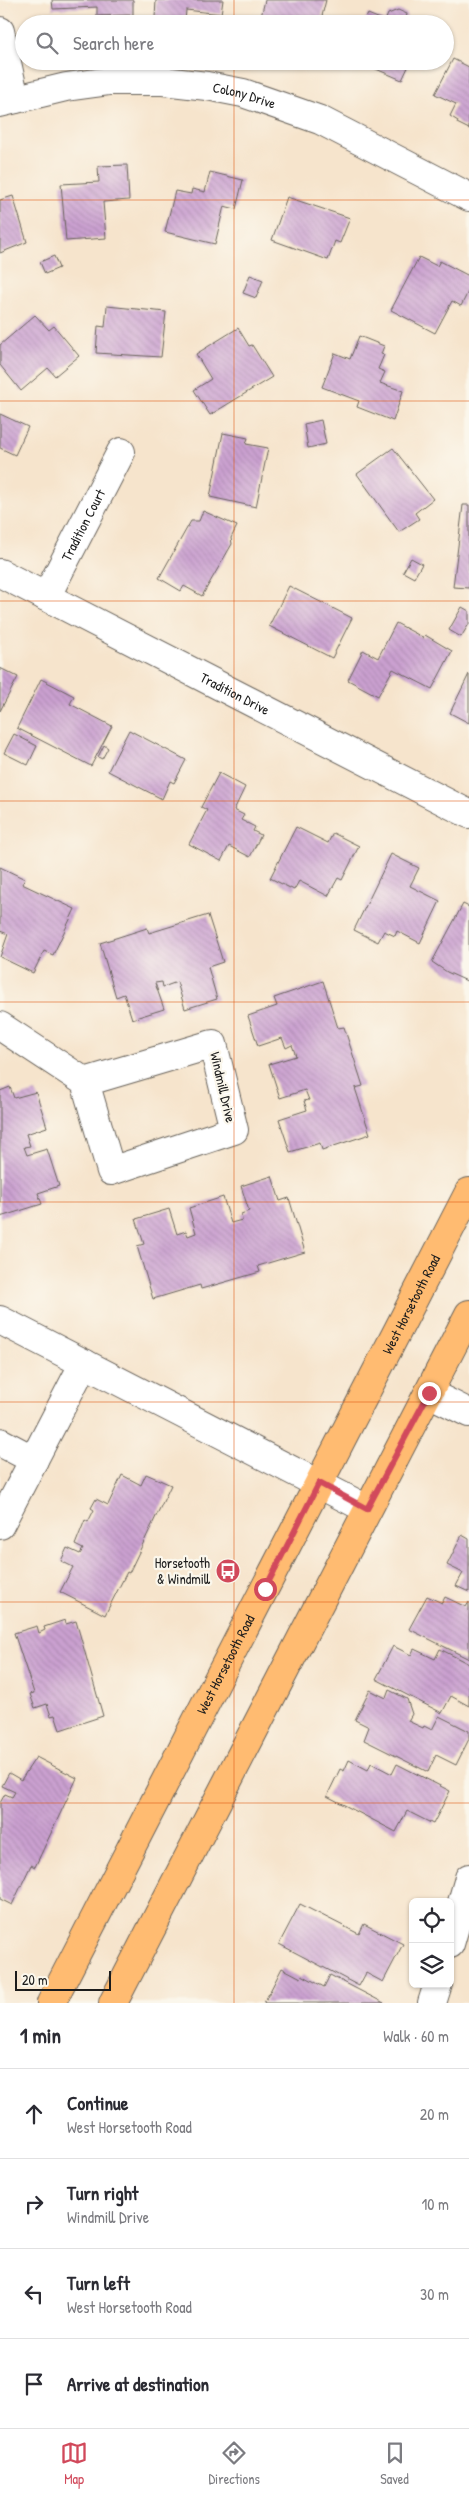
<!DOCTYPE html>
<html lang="en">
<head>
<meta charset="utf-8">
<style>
  body { margin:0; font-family:"Patrick Hand",sans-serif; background:#f7f7f7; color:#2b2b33 }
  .controls { position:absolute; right:15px; bottom:15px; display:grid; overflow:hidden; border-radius:8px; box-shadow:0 1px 4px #0004 }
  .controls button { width:45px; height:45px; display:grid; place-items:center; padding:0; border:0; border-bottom:1px solid #e1e1e2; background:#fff; color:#2b2b33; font:25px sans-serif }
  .scale { position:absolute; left:15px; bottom:12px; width:96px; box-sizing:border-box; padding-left:5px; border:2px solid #1c1c1c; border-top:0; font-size:14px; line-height:18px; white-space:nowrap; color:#1c1c1c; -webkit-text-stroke:4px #fbf7ec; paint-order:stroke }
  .stop { position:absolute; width:15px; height:15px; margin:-11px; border:4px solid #d1495b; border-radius:50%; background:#fff }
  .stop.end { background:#d1495b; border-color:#fff; box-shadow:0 1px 5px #0008 }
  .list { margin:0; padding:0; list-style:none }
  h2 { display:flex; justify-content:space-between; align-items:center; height:65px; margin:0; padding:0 20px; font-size:21px }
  h2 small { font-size:16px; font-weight:400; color:#7c7c81 }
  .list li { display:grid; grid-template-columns:32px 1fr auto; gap:15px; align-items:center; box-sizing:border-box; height:90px; padding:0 20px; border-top:1px solid #e1e1e2 }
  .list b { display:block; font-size:19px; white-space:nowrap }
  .list p { margin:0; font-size:16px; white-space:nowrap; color:#7c7c81 }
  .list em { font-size:16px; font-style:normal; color:#7c7c81 }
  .icon { flex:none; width:28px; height:28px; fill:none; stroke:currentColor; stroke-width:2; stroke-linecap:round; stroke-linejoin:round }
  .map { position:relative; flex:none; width:469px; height:2003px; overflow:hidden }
  .search { position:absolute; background:#fff; box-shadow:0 1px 4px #0004; left:15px; right:15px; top:15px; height:55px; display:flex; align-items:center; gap:12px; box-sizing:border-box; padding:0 18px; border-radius:28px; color:#7c7c81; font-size:19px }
  .sheet { height:425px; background:#fff }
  nav { display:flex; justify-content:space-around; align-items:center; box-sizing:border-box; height:70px; border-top:1px solid #e1e1e2; background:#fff; font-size:14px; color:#7c7c81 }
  nav a { display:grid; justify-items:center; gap:2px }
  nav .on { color:#d1495b }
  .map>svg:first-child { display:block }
</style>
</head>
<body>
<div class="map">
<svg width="469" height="2003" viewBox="0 0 469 2003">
  <defs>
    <pattern id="building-back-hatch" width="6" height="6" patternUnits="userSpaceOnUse" patternTransform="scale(1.25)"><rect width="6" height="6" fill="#caa0d0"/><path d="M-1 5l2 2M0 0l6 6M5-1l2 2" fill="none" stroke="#ad89b2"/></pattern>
  </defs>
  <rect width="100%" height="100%" fill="#fbf7ec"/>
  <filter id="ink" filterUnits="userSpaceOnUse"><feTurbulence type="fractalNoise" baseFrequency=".02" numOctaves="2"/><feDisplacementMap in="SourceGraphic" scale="10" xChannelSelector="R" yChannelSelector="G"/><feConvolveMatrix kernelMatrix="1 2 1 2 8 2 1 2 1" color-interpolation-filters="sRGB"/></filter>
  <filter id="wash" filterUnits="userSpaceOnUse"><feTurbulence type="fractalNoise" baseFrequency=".0096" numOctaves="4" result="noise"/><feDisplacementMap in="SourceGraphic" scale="20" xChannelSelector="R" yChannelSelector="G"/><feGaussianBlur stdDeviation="1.12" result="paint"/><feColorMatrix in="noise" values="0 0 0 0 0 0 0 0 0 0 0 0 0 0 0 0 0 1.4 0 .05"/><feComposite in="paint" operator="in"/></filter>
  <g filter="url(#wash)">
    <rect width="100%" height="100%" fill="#f6e4cc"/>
    <g id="blocks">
      <g fill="url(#building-back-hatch)">
        <path d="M52,0H133V15L97,16V7L53,9Z"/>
        <path d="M156,0H223L221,14L186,10L185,21L155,18Z"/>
        <path d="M265,0H326L320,24H290L261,17Z"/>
        <path d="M398,10L407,14L406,18L422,24H363L368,14L385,21L388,14Z"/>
        <path d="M453,59L469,67V129L457,123L458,121L450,116L456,104L435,94Z"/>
        <path d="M357,61H411L402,80Z"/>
        <path d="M127,165L129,200L103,202L106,238L66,241L61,184L99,182L98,166Z"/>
        <path d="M210,172L243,180L236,209L224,206L215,244L165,232L175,191L191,194L192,189L205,192Z"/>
        <path d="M13,196L27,242L0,253V200Z"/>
        <path d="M287,197L350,218L340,243L335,241L328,260L272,240Z"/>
        <path d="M54,256L59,268L45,274L40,262Z"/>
        <path d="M419,257L437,266L440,261L469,276V290L461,306L452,301L435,333L391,310Z"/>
        <path d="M250,275L263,280L256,298L243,293Z"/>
        <path d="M107,306L166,312L161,357L96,353L98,326L105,327Z"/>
        <path d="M35,315L49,330L54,326L79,356L55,376L48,368L21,391L0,365V345Z"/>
        <path d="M238,328L249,346L252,345L272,377L210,415L194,390L211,379L196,354Z"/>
        <path d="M359,336L384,346L381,354L384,355L378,369L385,372L380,383L403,391L393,421L357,407L359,401L322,387L335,353L350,359Z"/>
        <path d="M0,414L28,427L15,455L0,448Z"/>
        <path d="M321,420L326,444L308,448L304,424Z"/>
        <path d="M223,433L248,438L246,444L268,448L256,507L210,497Z"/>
        <path d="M393,448L433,499L415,513L419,519L399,532L357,474Z"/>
        <path d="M463,505H469V588L453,587Z"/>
        <path d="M203,511L237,526L231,538L232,544L202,596L184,586L181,591L159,578L191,521H199Z"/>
        <path d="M411,558L422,564L414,578L403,572Z"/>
        <path d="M289,586L352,618L332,658L269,626Z"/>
        <path d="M462,607L469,611V624L461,637L449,630Z"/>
        <path d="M396,623L424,638L425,635L452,651L432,689L393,669L378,696L348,680L363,650L378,658Z"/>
        <path d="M0,668L18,677L0,711Z"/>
        <path d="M469,674V723L450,713Z"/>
        <path d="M41,679L74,696L70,704L112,726L91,766L17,728Z"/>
        <path d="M129,730L186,760L174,783L170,781L162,799L108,771Z"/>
        <path d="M14,734L37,746L28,765L4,753Z"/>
        <path d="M104,745L108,748L102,759L98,757Z"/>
        <path d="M219,773L245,787L234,810L244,815L241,820L255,827L253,831L261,835L250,857L229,846L221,861L189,844L207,810L201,807Z"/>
        <path d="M296,827L328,843L333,833L359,846L342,880L338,878L328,896L299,881L294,890L270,878Z"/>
        <path d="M391,854L419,868L410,886L440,901L420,943L397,931L395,936L384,931L378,942L354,930Z"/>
        <path d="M0,867L25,879L22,884L75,909L53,955L44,951L33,973L0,957L8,934L0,931Z"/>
        <path d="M463,904L469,907V982L447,972L432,962Z"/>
        <path d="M208,915L223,962L208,967L217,999L185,1009L177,982L163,987L162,982L155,983L164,1009L132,1019L124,994L116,997L100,943L147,928L149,933Z"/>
        <path d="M323,981L338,1028L344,1027L363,1086L355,1088L370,1134L322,1150L320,1143L290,1152L279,1119L307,1110L304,1101L309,1100L305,1090L280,1098L269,1064L296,1056L292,1045L286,1048L282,1038L258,1046L248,1016L277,1006L274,998Z"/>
        <path d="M10,1087L14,1098L36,1092L47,1127L26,1134L30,1146L24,1147L27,1155L47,1149L59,1186L38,1193L42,1204L0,1217V1091Z"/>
        <path d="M272,1176L280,1201L289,1198L305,1252L258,1266L260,1272L201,1289L200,1285L153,1299L137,1246L144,1244L136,1219L169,1209L177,1234L186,1231L188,1236L196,1233L189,1208L223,1197L231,1223L242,1220L241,1214L249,1211L241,1186Z"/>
        <path d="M146,1474L171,1485L129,1573L127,1572L105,1615L60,1592L73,1567L61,1561L67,1548L80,1554L83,1549L75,1545L85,1520L88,1522L94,1510L91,1508L96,1499L108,1505L122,1475L141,1485Z"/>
        <path d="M462,1535L469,1539V1592L456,1586L463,1573L447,1565Z"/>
        <path d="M427,1596L442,1603L445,1597L466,1607L469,1602V1659L409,1629Z"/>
        <path d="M65,1620L66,1624L76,1621L103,1716L60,1730L55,1715L51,1716L47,1704L35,1708L30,1694L34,1693L14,1633L37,1626L39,1633L45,1630L44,1627Z"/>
        <path d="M393,1646L411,1655L414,1649L435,1659L440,1649L469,1664V1706L451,1696L442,1713L376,1679Z"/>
        <path d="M370,1690L386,1698L389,1690L407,1699L412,1714L408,1721L423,1728L424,1726L432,1730L439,1716L469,1731V1739L456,1765L436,1755L428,1772L364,1740L369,1727L355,1720Z"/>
        <path d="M36,1757L77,1778L35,1867L31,1865L12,1905L0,1899V1803L5,1794L12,1797L15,1792L2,1786L9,1773L21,1780Z"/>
        <path d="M349,1760L368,1770L371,1763L392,1774L397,1764L450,1791L433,1824L407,1811L396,1832L327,1796L340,1769L344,1771Z"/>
        <path d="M300,1904L359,1934L364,1924L403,1944L383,1982L366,1973L359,1986L279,1944Z"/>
        <path d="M282,1968L301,1978L302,1975L324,1987L330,1975L384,2003H264Z"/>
      </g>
    </g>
  </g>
  <g filter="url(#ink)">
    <use href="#blocks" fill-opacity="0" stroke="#68625a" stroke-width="1"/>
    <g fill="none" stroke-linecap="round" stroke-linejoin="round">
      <defs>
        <g id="minor">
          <path d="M0,31L15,99"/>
          <path id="s1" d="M0,103L66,87L110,81H163L207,86L243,93L320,120L469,197"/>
          <path id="s2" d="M0,573L469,814"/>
          <path id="s3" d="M46,597L121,452"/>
          <path d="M0,1026L85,1082L111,1171L234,1130L213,1044L85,1082"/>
          <path d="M0,1320L367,1509"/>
          <path d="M429,1393L469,1413"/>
          <path d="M0,1442L34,1460"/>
          <path d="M0,1525L84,1363"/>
          <path d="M450,1944L469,1878"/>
          <path d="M432,2003L438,1984"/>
        </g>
        <g id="major">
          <path id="s4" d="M51,2003L469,1192"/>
          <path d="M113,2003L469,1314"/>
        </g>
      </defs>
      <use href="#minor" stroke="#68625a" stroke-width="30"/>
      <use href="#major" stroke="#68625a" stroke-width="30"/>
      <use href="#minor" stroke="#fff" stroke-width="28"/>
      <use href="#major" stroke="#ffbb71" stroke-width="28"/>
    </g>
  </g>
  <g fill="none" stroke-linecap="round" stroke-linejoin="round" filter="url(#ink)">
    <path stroke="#d1495b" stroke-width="6" d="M265,1589L319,1483L367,1509L429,1393"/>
  </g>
  <path fill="none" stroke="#de560d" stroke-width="1" stroke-opacity="0.55" d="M234,0V24M234,61V2003M0,200H469M0,401H469M0,601H469M0,801H469M0,1002H469M0,1202H469M0,1402H469M0,1602H469M0,1803H469"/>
  <defs>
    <symbol id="bus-disc" viewBox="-11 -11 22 22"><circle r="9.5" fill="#d1495b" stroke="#fbf7ec"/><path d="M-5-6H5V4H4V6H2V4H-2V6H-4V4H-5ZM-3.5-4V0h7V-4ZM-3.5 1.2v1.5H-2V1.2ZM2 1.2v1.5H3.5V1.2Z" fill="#fff"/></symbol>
  </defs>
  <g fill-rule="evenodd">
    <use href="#bus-disc" x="214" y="1557" width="28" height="28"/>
  </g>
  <g text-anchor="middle" stroke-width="4.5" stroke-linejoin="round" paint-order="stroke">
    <g font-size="14" fill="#1c1c1c" stroke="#fbf7ec">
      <text dy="5" stroke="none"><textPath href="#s1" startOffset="248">Colony Drive</textPath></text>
      <text dy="5" stroke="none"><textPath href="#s3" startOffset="81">Tradition Court</textPath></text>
      <text dy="5" stroke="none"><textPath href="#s2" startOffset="264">Tradition Drive</textPath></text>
      <text transform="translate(223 1087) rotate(77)" y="5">Windmill Drive</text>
      <text dy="5" stroke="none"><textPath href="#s4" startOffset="786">West Horsetooth Road</textPath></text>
      <text dy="5" stroke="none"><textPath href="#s4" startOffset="381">West Horsetooth Road</textPath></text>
    </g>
    <g font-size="14" fill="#1c1c1c" stroke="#fbf7ec" text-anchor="end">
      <text x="210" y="1568">Horsetooth<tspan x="210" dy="16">&amp; Windmill</tspan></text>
    </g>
  </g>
</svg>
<div class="controls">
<button><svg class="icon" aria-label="locate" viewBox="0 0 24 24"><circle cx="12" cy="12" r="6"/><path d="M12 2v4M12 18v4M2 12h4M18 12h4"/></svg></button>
<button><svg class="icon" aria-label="layers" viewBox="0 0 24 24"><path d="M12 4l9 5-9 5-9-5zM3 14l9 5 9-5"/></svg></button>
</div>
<div class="scale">20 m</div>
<div class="stop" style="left:265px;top:1589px"></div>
<div class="stop end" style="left:429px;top:1393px"></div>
<div class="search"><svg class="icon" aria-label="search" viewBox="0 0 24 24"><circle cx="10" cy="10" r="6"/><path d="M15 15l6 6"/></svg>Search here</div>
</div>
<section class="sheet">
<h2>1 min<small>Walk · 60 m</small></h2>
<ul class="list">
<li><svg class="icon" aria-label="ahead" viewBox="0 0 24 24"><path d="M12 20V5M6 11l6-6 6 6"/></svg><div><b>Continue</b><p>West Horsetooth Road</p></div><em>20 m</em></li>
<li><svg class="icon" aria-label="right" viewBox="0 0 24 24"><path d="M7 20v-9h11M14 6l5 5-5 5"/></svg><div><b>Turn right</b><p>Windmill Drive</p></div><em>10 m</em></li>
<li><svg class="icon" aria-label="left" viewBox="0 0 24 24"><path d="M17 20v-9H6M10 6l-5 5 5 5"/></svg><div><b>Turn left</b><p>West Horsetooth Road</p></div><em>30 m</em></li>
<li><svg class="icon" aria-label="arrive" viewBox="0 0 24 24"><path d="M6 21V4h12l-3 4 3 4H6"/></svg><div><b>Arrive at destination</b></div></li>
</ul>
</section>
<nav>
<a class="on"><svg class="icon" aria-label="map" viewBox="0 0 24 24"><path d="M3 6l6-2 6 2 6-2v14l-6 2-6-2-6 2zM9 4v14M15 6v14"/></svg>Map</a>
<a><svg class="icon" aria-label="directions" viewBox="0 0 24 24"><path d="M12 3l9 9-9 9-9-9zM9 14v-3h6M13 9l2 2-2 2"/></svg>Directions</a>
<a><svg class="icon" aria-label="saved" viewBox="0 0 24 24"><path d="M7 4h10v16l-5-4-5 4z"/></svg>Saved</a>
</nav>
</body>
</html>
